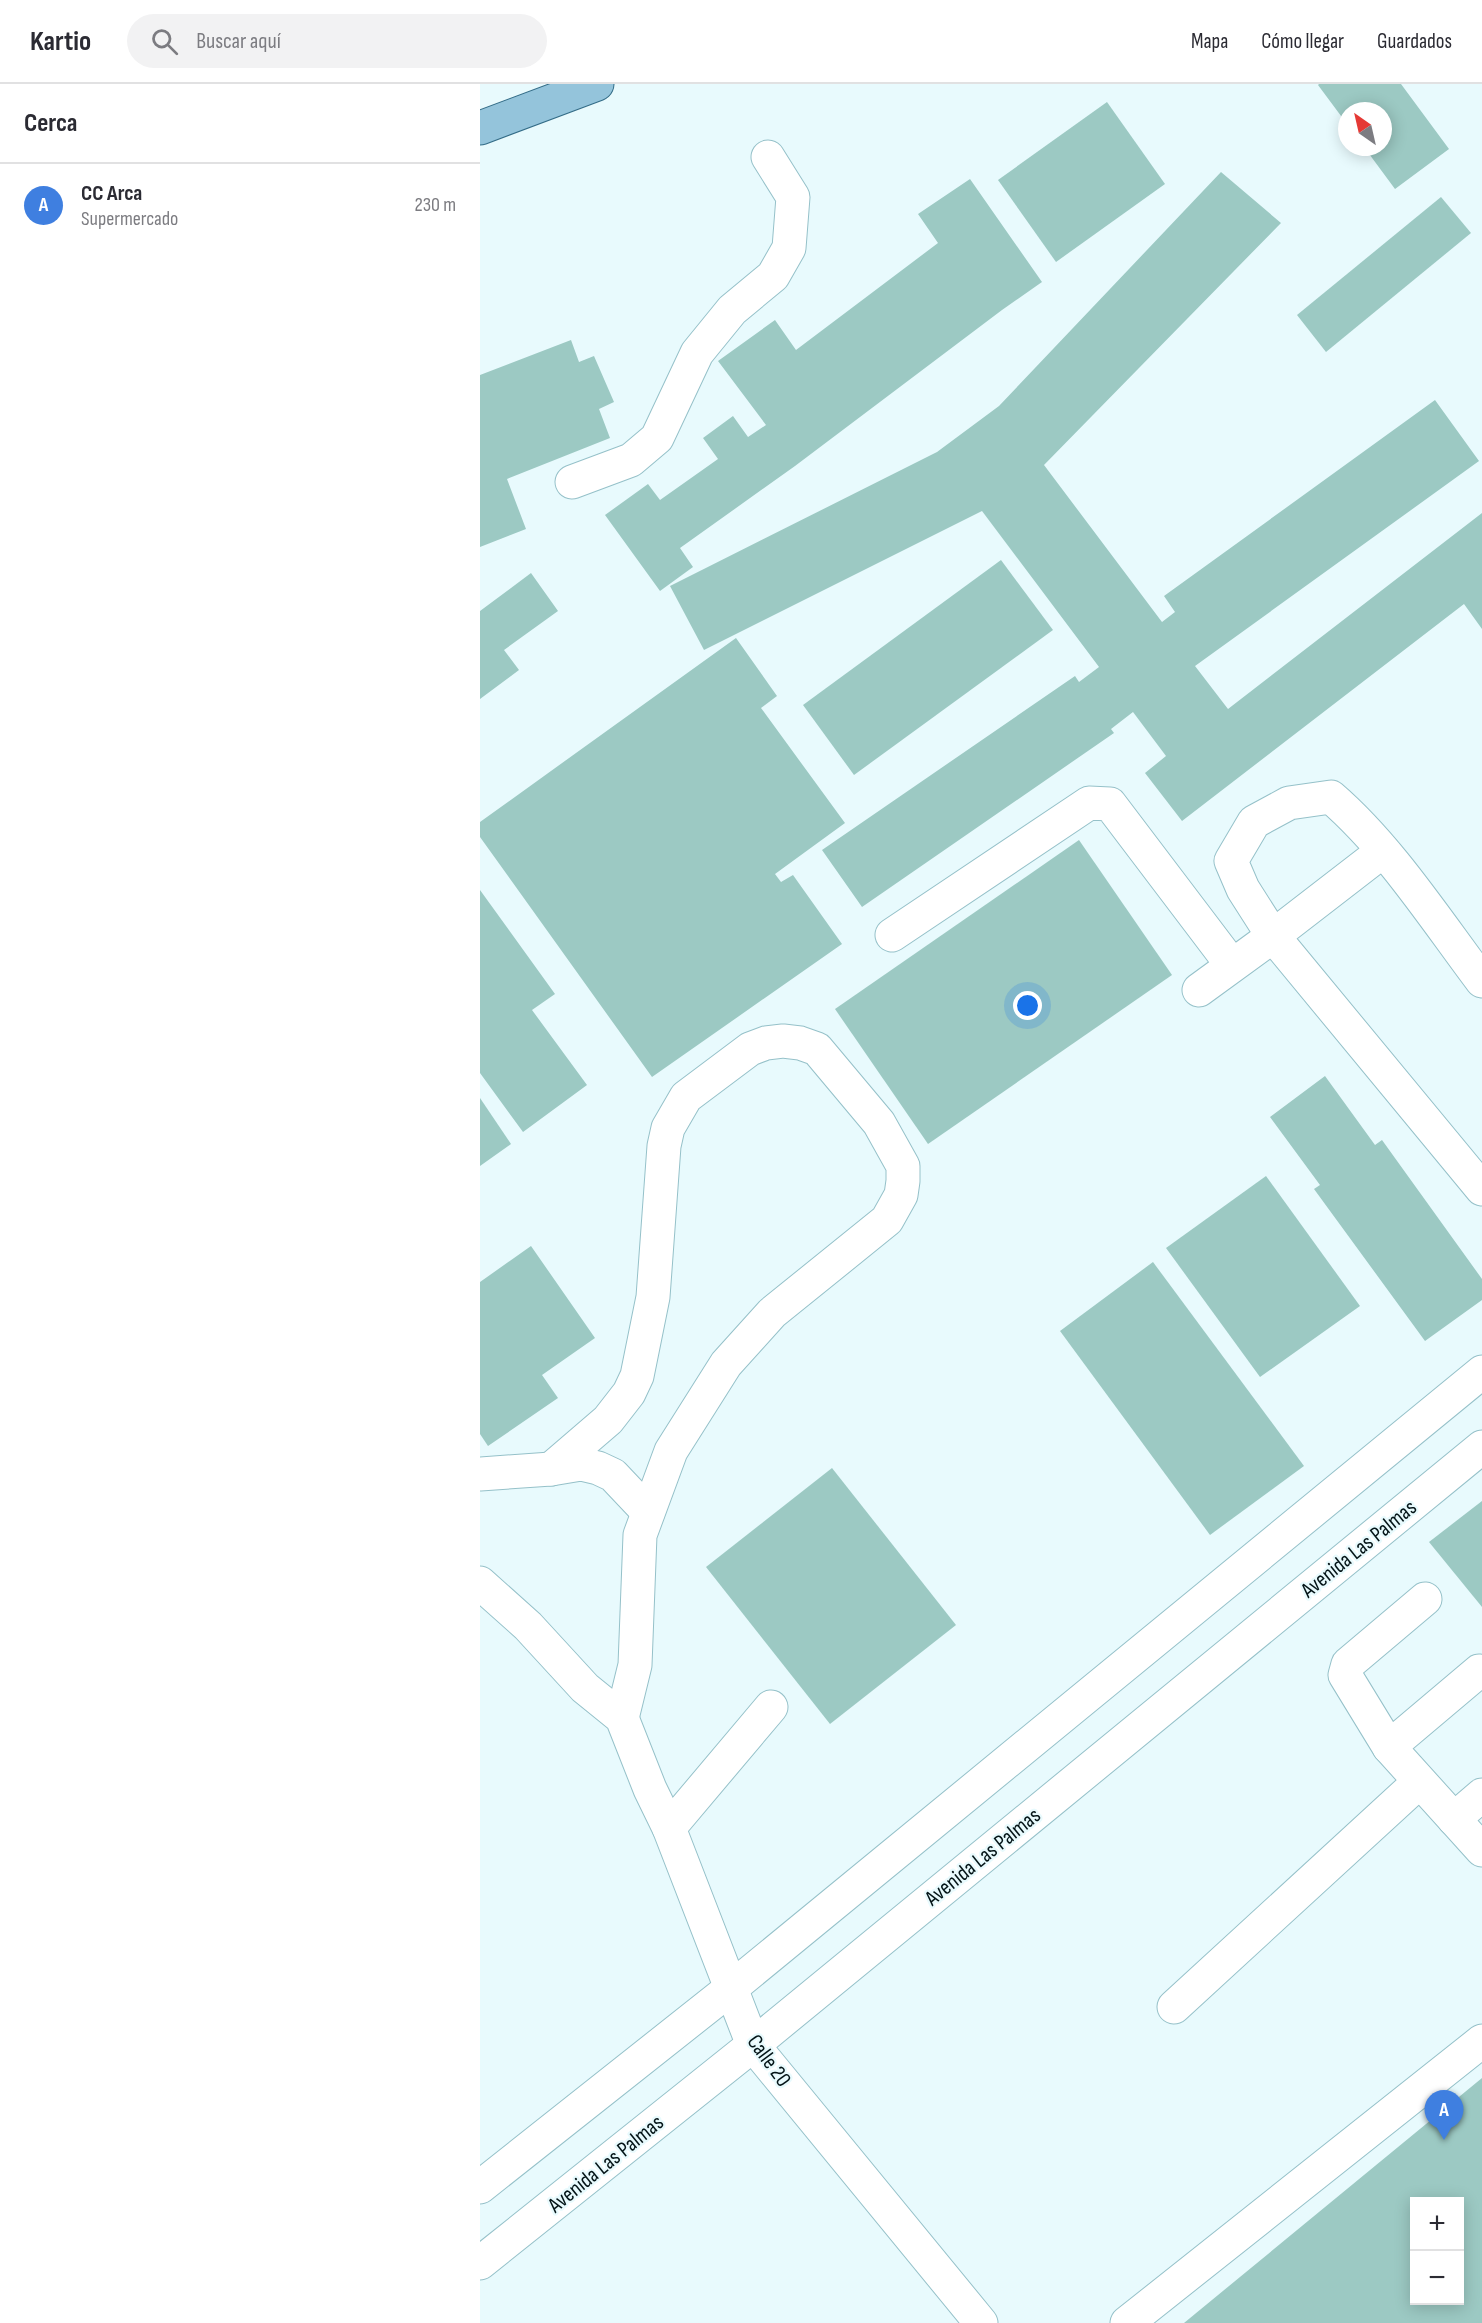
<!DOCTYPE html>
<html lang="es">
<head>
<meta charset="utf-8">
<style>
  body { margin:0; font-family:"Sofia Sans Condensed",sans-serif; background:#f2f2f3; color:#2b2b33 }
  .controls { position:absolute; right:18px; bottom:18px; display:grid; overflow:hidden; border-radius:0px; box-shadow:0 3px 15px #0003 }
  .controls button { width:54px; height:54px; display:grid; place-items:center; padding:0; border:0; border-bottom:2px solid #e1e1e2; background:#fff; color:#2b2b33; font:30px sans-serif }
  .compass { position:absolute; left:858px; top:18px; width:54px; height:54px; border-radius:50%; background:#fff; box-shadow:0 3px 15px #0003; rotate:326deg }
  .you { position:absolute; left:548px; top:922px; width:21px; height:21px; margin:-15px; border:4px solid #fff; border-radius:50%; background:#1a73e8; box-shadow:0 0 0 9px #1a73e833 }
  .badge { display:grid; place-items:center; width:39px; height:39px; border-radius:50%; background:#866b07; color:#fff; font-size:20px; font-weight:700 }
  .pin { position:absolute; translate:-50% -50px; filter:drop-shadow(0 2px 3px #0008) }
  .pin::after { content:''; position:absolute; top:32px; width:21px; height:18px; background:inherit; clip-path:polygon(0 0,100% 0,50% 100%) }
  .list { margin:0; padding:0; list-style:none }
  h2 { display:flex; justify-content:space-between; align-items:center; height:78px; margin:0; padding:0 24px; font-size:26px }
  h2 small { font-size:20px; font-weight:400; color:#7c7c81 }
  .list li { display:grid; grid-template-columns:39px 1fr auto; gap:18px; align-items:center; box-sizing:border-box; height:84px; padding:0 24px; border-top:2px solid #e1e1e2 }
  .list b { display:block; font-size:22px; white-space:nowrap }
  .list p { margin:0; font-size:20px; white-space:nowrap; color:#7c7c81 }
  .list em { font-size:20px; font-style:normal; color:#7c7c81 }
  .icon { flex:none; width:33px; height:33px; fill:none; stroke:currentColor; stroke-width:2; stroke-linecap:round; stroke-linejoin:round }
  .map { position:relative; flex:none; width:1002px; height:2239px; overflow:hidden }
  header { display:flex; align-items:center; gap:36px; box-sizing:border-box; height:84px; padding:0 30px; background:#fff; border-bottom:2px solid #e1e1e2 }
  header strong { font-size:28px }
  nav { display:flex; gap:33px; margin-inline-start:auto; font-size:21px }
  .search { width:420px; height:54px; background:#f2f2f3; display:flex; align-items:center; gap:15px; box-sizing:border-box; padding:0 21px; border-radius:33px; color:#7c7c81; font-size:22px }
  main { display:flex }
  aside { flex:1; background:#fff }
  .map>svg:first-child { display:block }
</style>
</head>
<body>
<header>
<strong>Kartio</strong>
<div class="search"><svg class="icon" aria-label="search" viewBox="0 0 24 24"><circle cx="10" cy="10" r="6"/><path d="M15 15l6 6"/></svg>Buscar aquí</div>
<nav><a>Mapa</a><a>Cómo llegar</a><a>Guardados</a></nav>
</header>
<main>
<aside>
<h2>Cerca<small></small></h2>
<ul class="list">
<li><span class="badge" style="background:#3f7fe0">A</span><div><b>CC Arca</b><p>Supermercado</p></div><em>230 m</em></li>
</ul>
</aside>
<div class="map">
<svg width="1002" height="2239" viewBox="0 0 1002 2239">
  <rect width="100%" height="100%" fill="#e8fafd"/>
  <g fill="#9cc9c3" fill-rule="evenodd">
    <path d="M839,0H921L969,65L915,105L884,63H903V27H867V40L838,1Z"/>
    <path d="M627,18L685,100L576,178L518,96Z"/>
    <path d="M741,88L801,139L564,381L682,538L695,528L684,512L955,316L999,377L715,582L748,625L1002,429V545L984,520L702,737L665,689L686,672L653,628L631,645L634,649L382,823L342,766L595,592L599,598L619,583L502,427L224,566L190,502L457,368L519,322Z"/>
    <path d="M490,95L562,198L522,226L315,382L200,464L213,483L180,507L125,431L168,400L180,416L238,375L223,354L253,332L268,353L286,341L238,277L295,236L316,266L458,159L438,130Z"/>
    <path d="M961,113L991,149L846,268L817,231Z"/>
    <path d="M91,256L99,278L114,272L134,318L119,325L130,354L27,395L46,445L0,463V291Z"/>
    <path d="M521,476L573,546L374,691L323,621Z"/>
    <path d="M51,489L78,527L24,566L39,586L0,615V527Z"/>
    <path d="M256,554L297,612L281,624L365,739L295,790L301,798L313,791L362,860L172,993L0,753V738Z"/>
    <path d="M599,756L692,891L448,1060L355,925Z"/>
    <path d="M0,806L75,910L52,926L107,1001L43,1048L0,989Z"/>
    <path d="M845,992L895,1061L902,1056L1002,1195V1216L945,1257L834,1105L840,1101L790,1033Z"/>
    <path d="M0,1014L31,1060L0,1082Z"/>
    <path d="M786,1092L880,1222L780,1293L686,1164Z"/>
    <path d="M51,1162L115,1254L62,1291L78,1314L8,1362L0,1350V1198Z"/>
    <path d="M673,1178L824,1382L730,1451L580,1247Z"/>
    <path d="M352,1384L476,1541L350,1640L226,1483Z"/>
    <path d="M1002,1417V1523L949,1458Z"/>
    <path d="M1002,1994V2239H704ZM934,2118H980V2216H934Z"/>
  </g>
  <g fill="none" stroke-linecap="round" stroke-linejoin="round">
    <defs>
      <g id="minor">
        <path d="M92,398L151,376L177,354L217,269L252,226L293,192L309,164L313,113L288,73"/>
        <path d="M412,851L609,719L630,720L752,881"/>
        <path d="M1002,897C956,836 909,763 851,713L809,719L774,738L751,777L763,805L793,852L1002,1105"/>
        <path d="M719,906L793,852L903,767"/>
        <path d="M71,1385L128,1336L149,1309L157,1292L173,1213L184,1062L188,1044L206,1013L270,965L286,959L303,957L320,959L337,965L399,1039L423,1082V1097L421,1111L407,1136L292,1229L246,1280L191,1367L160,1451L155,1581L142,1634"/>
        <path d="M0,1390L71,1385L101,1380L118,1384L133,1391L168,1428"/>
        <path d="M0,1499L48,1542L105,1604L142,1634L170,1705L189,1744L273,1961L501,2239"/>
        <path d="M945,1515L868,1580L865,1591L909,1663L1002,1766"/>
        <path d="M909,1663L999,1587"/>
        <path d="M974,1735L1002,1711"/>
        <path d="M189,1744L291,1623"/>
        <path d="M694,1923L939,1698"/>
        <path d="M0,2103L250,1905L1002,1288"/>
        <path d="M0,2179L273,1961L1002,1363"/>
        <path d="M647,2239L1002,1957"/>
      </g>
      <path id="major" d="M0,44L117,0"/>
    </defs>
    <use href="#minor" stroke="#95c1c9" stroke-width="35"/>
    <use href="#major" stroke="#336c87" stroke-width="35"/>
    <use href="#minor" stroke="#fff" stroke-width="33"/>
    <use href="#major" stroke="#94c4db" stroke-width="33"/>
  </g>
  <g text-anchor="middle" stroke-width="4.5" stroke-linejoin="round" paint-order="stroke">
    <g font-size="22" fill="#041417" stroke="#e8fafd">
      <text transform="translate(878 1464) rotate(-39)" y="8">Avenida Las Palmas</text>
      <text transform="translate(502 1772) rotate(-39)" y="8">Avenida Las Palmas</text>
      <text transform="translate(290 1976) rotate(54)" y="8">Calle 20</text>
      <text transform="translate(125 2079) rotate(-39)" y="8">Avenida Las Palmas</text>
    </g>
  </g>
</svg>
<div class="controls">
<button>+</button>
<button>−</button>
</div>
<svg class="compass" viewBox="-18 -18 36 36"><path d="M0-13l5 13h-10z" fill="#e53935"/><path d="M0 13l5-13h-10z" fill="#7c7c81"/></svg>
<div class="you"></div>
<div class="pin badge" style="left:964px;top:2056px;background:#3f7fe0">A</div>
</div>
</main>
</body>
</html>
